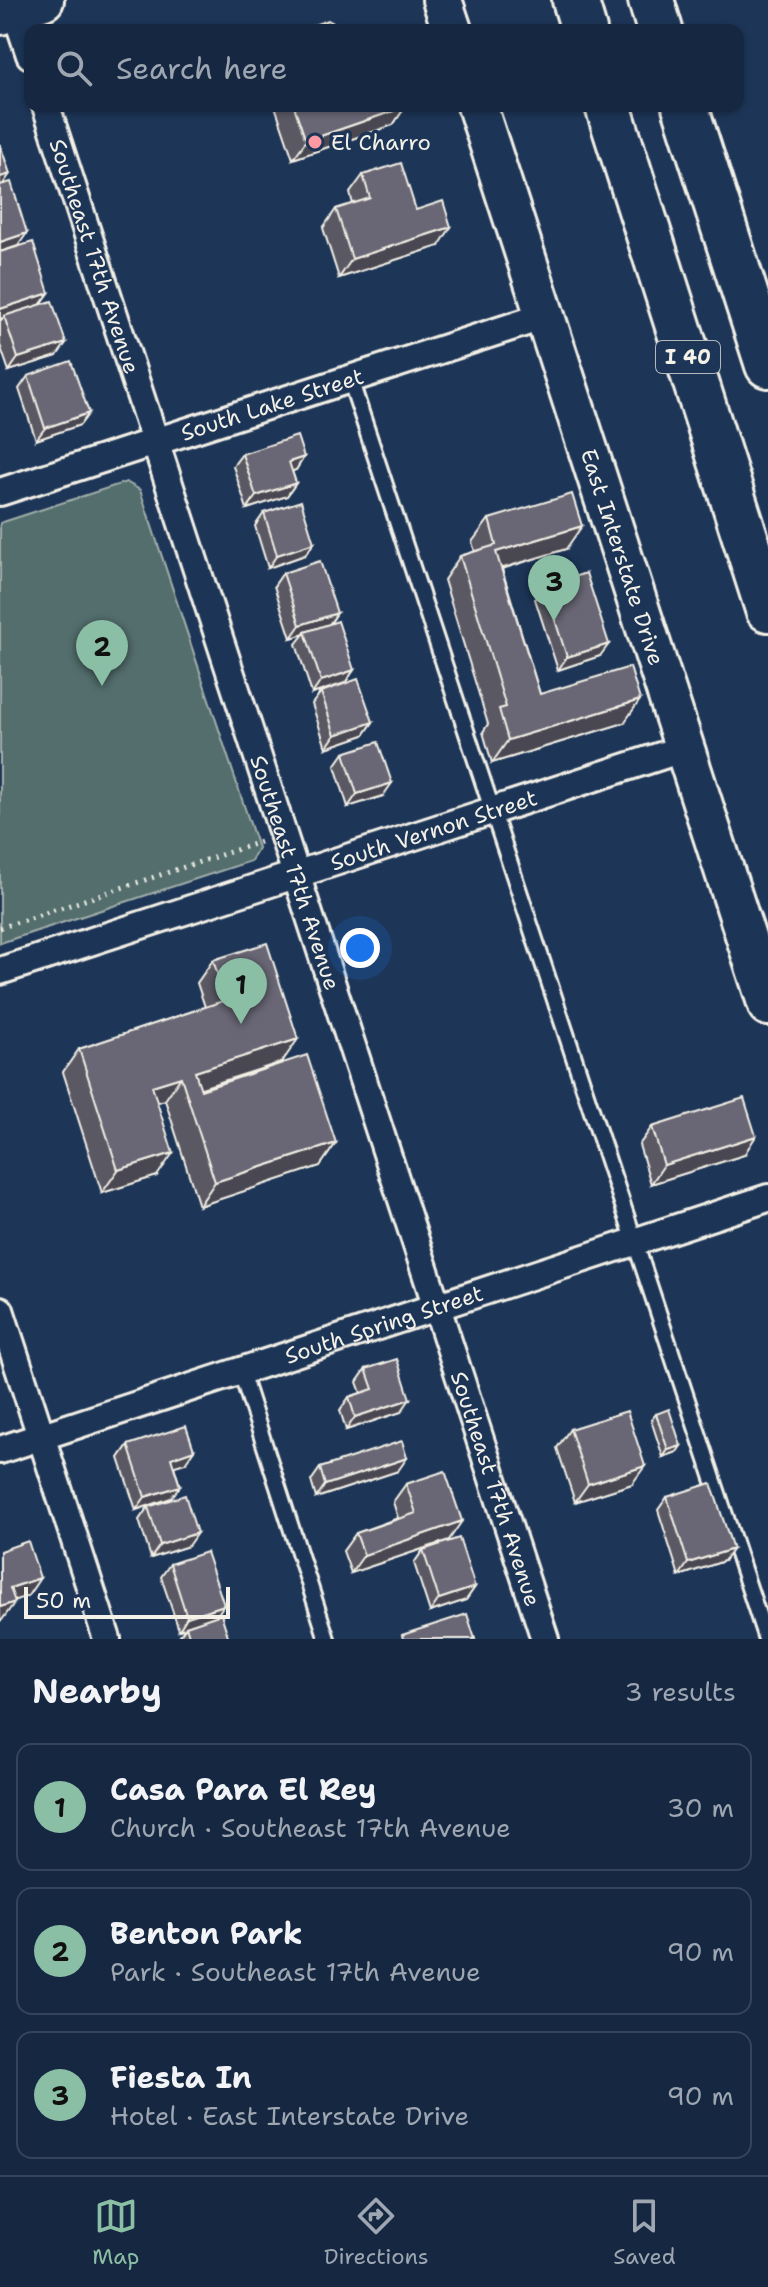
<!DOCTYPE html>
<html lang="en">
<head>
<meta charset="utf-8">
<style>
  body { margin:0; font-family:"Shantell Sans",sans-serif; background:#1f3048; color:#f1f3f6 }
  .scale { position:absolute; left:24px; bottom:20px; width:206px; box-sizing:border-box; padding-left:8px; border:4px solid #f4f1e8; border-top:0; font-size:22px; line-height:28px; white-space:nowrap; color:#f4f1e8; -webkit-text-stroke:6px #1d3557; paint-order:stroke }
  .you { position:absolute; left:360px; top:948px; width:28px; height:28px; margin:-20px; border:6px solid #fff; border-radius:50%; background:#1a73e8; box-shadow:0 0 0 12px #1a73e833 }
  .badge { display:grid; place-items:center; width:52px; height:52px; border-radius:50%; background:#8abfa5; color:#111; font-size:26px; font-weight:700 }
  .pin { position:absolute; translate:-50% -66px; filter:drop-shadow(0 2px 4px #0008) }
  .pin::after { content:''; position:absolute; top:42px; width:28px; height:24px; background:inherit; clip-path:polygon(0 0,100% 0,50% 100%) }
  .list { margin:0; padding:0; list-style:none }
  h2 { display:flex; justify-content:space-between; align-items:center; height:104px; margin:0; padding:0 32px; font-size:34px }
  h2 small { font-size:26px; font-weight:400; color:#9ea6b1 }
  .list li { display:grid; grid-template-columns:52px 1fr auto; gap:24px; align-items:center; box-sizing:border-box; height:128px; margin:0 16px 16px; padding:0 16px; border:2px solid #35445a; border-radius:16px }
  .list b { display:block; font-size:30px; white-space:nowrap }
  .list p { margin:0; font-size:26px; white-space:nowrap; color:#9ea6b1 }
  .list em { font-size:26px; font-style:normal; color:#9ea6b1 }
  .icon { flex:none; width:44px; height:44px; fill:none; stroke:currentColor; stroke-width:2; stroke-linecap:round; stroke-linejoin:round }
  .map { position:relative; flex:none; width:768px; height:1639px; overflow:hidden }
  .search { position:absolute; background:#162841; box-shadow:0 2px 6px #0004; left:24px; right:24px; top:24px; height:88px; display:flex; align-items:center; gap:20px; box-sizing:border-box; padding:0 28px; border-radius:16px; color:#9ea6b1; font-size:30px }
  .sheet { height:536px; background:#162841 }
  nav { display:flex; justify-content:space-around; align-items:center; box-sizing:border-box; height:112px; border-top:2px solid #35445a; background:#162841; font-size:22px; color:#9ea6b1 }
  nav a { display:grid; justify-items:center; gap:4px }
  nav .on { color:#8abfa5 }
  .map>svg:first-child { display:block }
</style>
</head>
<body>
<div class="map">
<svg width="768" height="1639" viewBox="0 0 768 1639">
  <rect width="100%" height="100%" fill="#1d3557"/>
  <filter id="ink" filterUnits="userSpaceOnUse"><feTurbulence type="fractalNoise" baseFrequency=".0125" numOctaves="2"/><feDisplacementMap in="SourceGraphic" scale="16" xChannelSelector="R" yChannelSelector="G"/><feConvolveMatrix kernelMatrix="1 2 1 2 8 2 1 2 1" color-interpolation-filters="sRGB"/></filter>
  <g filter="url(#ink)">
    <path fill="#526e6d" stroke="#a3b0aa" stroke-width="2" d="M126,482L140,490L258,848L251,861L0,943V523Z"/>
    <g fill="none" stroke-linecap="round" stroke-linejoin="round">
      <defs>
        <g id="service">
          <path d="M350,379L766,1639"/>
          <path d="M241,1372L327,1639"/>
        </g>
        <g id="minor">
          <path d="M15,10L30,55"/>
          <path id="s1" d="M46,106L545,1639"/>
          <path id="s2" d="M0,492L545,316"/>
          <path id="s3" d="M0,971L685,748"/>
          <path d="M0,1310L107,1639"/>
          <path id="s4" d="M0,1450L768,1198"/>
        </g>
        <g id="secondary">
          <path d="M442,0L452,30"/>
          <path d="M0,15L44,0"/>
          <path id="s5" d="M477,106L768,1006"/>
        </g>
        <g id="motorway">
          <path d="M575,0L584,30"/>
          <path d="M651,0L660,30"/>
          <path d="M608,106L768,609"/>
          <path d="M685,106L768,365"/>
        </g>
      </defs>
      <use href="#service" stroke="#f4f1e8" stroke-width="20"/>
      <use href="#minor" stroke="#f4f1e8" stroke-width="32"/>
      <use href="#secondary" stroke="#f4f1e8" stroke-width="44"/>
      <use href="#motorway" stroke="#f4f1e8" stroke-width="50"/>
      <path stroke="#f4f1e8" stroke-width="5" stroke-dasharray="2 6" stroke-linecap="butt" d="M0,928L260,842"/>
      <use href="#service" stroke="#1d3557" stroke-width="14"/>
      <use href="#minor" stroke="#1d3557" stroke-width="26"/>
      <use href="#secondary" stroke="#1d3557" stroke-width="38"/>
      <use href="#motorway" stroke="#1d3557" stroke-width="44"/>
    </g>
    <g fill="#5a5864" stroke="#f4f1e8" stroke-width="2">
      <path d="M275,106H405V107L393,125L293,159Z"/>
      <path d="M363,175L416,210L439,246L339,278L323,228L336,209L353,204L350,193Z"/>
      <path d="M0,252L49,293L41,304L57,356L9,371L0,345V322L3,318L0,319Z"/>
      <path d="M28,376L89,413L80,425L36,440L19,389Z"/>
      <path d="M242,454L304,457L296,470L292,471L296,483L287,496L247,509L233,466Z"/>
      <path d="M264,513L305,555L268,568L255,526Z"/>
      <path d="M489,519L566,549L502,569L540,694L624,723L492,763L483,732L488,724L444,580L460,556L475,552L472,542Z"/>
      <path d="M283,573L337,613L330,624L354,670L345,683L312,694L296,644L304,634L291,638L274,586Z"/>
      <path d="M544,586L600,656L558,670L535,599Z"/>
      <path d="M321,692L373,722L364,735L326,748L312,704Z"/>
      <path d="M344,753L383,796L348,807L335,766Z"/>
      <path d="M213,960L282,1062L200,1088L201,1090L336,1143L320,1166L199,1206L165,1100L157,1102V1176L102,1193L63,1072L79,1049L205,1007L197,983Z"/>
      <path d="M652,1127L744,1155L651,1184L639,1145Z"/>
      <path d="M366,1369L401,1412L346,1430L340,1410L349,1397L361,1393L357,1382Z"/>
      <path d="M656,1414L677,1452L663,1457L651,1420Z"/>
      <path d="M570,1429L632,1484L575,1502L557,1448Z"/>
      <path d="M128,1445L185,1463L174,1466L180,1486L171,1498L136,1510L119,1458Z"/>
      <path d="M320,1468L398,1471L316,1498L311,1481Z"/>
      <path d="M406,1484L449,1540L351,1573L343,1551L356,1533L398,1518L393,1502Z"/>
      <path d="M667,1497L724,1561L679,1576L658,1510Z"/>
      <path d="M148,1507L188,1546L151,1558L139,1520Z"/>
      <path d="M423,1550L475,1587L466,1600L430,1612L414,1563Z"/>
      <path d="M170,1564L216,1616L229,1639H177L185,1628L179,1630L161,1577Z"/>
    </g>
    <g fill="#4a4751" stroke="#f4f1e8" stroke-width="2">
      <path d="M405,107L393,125L293,159L306,141Z"/>
      <path d="M10,174L1,187H0V177Z"/>
      <path d="M451,227L439,246L339,278L352,259Z"/>
      <path d="M27,233L18,246L0,252V242Z"/>
      <path d="M49,293L40,305L0,319V309Z"/>
      <path d="M66,343L57,356L9,371L18,358Z"/>
      <path d="M89,413L80,425L36,440L45,428Z"/>
      <path d="M304,457L296,470L280,475L289,462Z"/>
      <path d="M296,483L287,496L247,509L256,496Z"/>
      <path d="M582,526L566,549L480,575L496,552Z"/>
      <path d="M314,543L305,555L268,568L277,555Z"/>
      <path d="M337,613L328,626L305,632L304,634L291,638L300,625Z"/>
      <path d="M609,644L600,656L558,670L567,657Z"/>
      <path d="M354,670L345,683L312,694L321,681Z"/>
      <path d="M640,700L624,723L492,763L508,740Z"/>
      <path d="M373,722L364,735L326,748L335,735Z"/>
      <path d="M392,783L383,796L348,807L357,794Z"/>
      <path d="M298,1039L282,1062L186,1093L195,1072Z"/>
      <path d="M181,1077L165,1100L135,1109L152,1086Z"/>
      <path d="M756,1136L744,1155L651,1184L664,1165Z"/>
      <path d="M336,1143L320,1166L199,1206L215,1182Z"/>
      <path d="M173,1153L157,1176L102,1193L118,1170Z"/>
      <path d="M410,1399L401,1412L346,1430L355,1417Z"/>
      <path d="M681,1446L677,1452L663,1457L668,1450Z"/>
      <path d="M194,1450L185,1463L162,1470L171,1458Z"/>
      <path d="M407,1458L398,1471L316,1498L325,1485Z"/>
      <path d="M645,1466L632,1484L575,1502L588,1484Z"/>
      <path d="M180,1486L171,1498L136,1510L145,1497Z"/>
      <path d="M462,1521L449,1540L351,1573L364,1555Z"/>
      <path d="M197,1533L188,1546L151,1558L160,1545Z"/>
      <path d="M733,1549L724,1561L679,1576L688,1563Z"/>
      <path d="M40,1578L28,1596L0,1605L10,1588Z"/>
      <path d="M475,1587L466,1600L430,1612L439,1599Z"/>
      <path d="M15,1602L2,1620L0,1621V1607Z"/>
      <path d="M224,1605L215,1618L186,1626L185,1628L179,1630L187,1617Z"/>
    </g>
    <g fill="#696674" stroke="#f4f1e8" stroke-width="2">
      <path d="M328,20L346,30H299Z"/>
      <path d="M294,106H405V107L306,141Z"/>
      <path d="M0,144L10,174L0,177Z"/>
      <path d="M401,163L416,210L443,201L451,227L352,259L336,209L370,198L363,175Z"/>
      <path d="M11,182L27,233L0,242V185Z"/>
      <path d="M33,242L49,293L0,309V252Z"/>
      <path d="M52,301L66,343L18,358L4,316Z"/>
      <path d="M71,361L89,413L45,428L28,376Z"/>
      <path d="M297,436L304,457L289,462L296,483L256,496L242,454Z"/>
      <path d="M572,494L582,526L496,552L540,694L630,667L640,700L508,740L499,709L506,707L460,556L496,545L489,519Z"/>
      <path d="M301,501L314,543L277,555L264,513Z"/>
      <path d="M320,561L337,613L300,625L283,573Z"/>
      <path d="M586,573L609,644L567,657L544,586Z"/>
      <path d="M338,621L354,670L321,681L305,632Z"/>
      <path d="M358,679L373,722L335,735L321,692Z"/>
      <path d="M378,742L392,783L357,794L344,753Z"/>
      <path d="M267,943L298,1039L195,1072L201,1090L307,1055L336,1143L215,1182L181,1077L152,1086L173,1153L118,1170L79,1049L226,1000L213,960Z"/>
      <path d="M744,1098L756,1136L664,1165L652,1127Z"/>
      <path d="M397,1359L410,1399L355,1417L349,1397L373,1389L366,1369Z"/>
      <path d="M669,1409L681,1446L668,1450L656,1414Z"/>
      <path d="M627,1411L645,1466L588,1484L570,1429Z"/>
      <path d="M186,1426L194,1450L171,1458L180,1486L145,1497L128,1445Z"/>
      <path d="M402,1441L407,1458L325,1485L320,1468Z"/>
      <path d="M445,1471L462,1521L364,1555L356,1533L416,1513L406,1484Z"/>
      <path d="M711,1483L733,1549L688,1563L667,1497Z"/>
      <path d="M185,1495L197,1533L160,1545L148,1507Z"/>
      <path d="M459,1538L475,1587L439,1599L423,1550Z"/>
      <path d="M28,1541L40,1578L10,1588L15,1602L0,1607V1551Z"/>
      <path d="M206,1552L224,1605L187,1617L170,1564Z"/>
      <path d="M221,1614L229,1639H190L186,1626Z"/>
      <path d="M467,1614L475,1639H403L402,1635Z"/>
    </g>
  </g>
  <circle fill="#ff9aa2" stroke="#1d3557" stroke-width="3" cx="315" cy="142" r="8"/>
  <g text-anchor="middle" stroke-width="7" stroke-linejoin="round" paint-order="stroke">
    <rect fill="#1d3557" stroke="#b4b9bc" stroke-width="2" x="656" y="341" width="64" height="32" rx="6"/>
    <g font-size="20" font-weight="bold" fill="#f4f1e8">
      <text x="688" y="364">I 40</text>
    </g>
    <g font-size="22" fill="#f4f1e8" stroke="#1d3557" text-anchor="start">
      <text x="331" y="150">El Charro</text>
    </g>
    <g font-size="22" fill="#f4f1e8" stroke="#1d3557">
      <text dy="8" stroke="none"><textPath href="#s1" startOffset="158">Southeast 17th Avenue</textPath></text>
      <text dy="8" stroke="none"><textPath href="#s2" startOffset="286">South Lake Street</textPath></text>
      <text dy="8" stroke="none"><textPath href="#s5" startOffset="474">East Interstate Drive</textPath></text>
      <text dy="8" stroke="none"><textPath href="#s3" startOffset="456">South Vernon Street</textPath></text>
      <text dy="8" stroke="none"><textPath href="#s1" startOffset="806">Southeast 17th Avenue</textPath></text>
      <text dy="8" stroke="none"><textPath href="#s4" startOffset="404">South Spring Street</textPath></text>
      <text dy="8" stroke="none"><textPath href="#s1" startOffset="1454">Southeast 17th Avenue</textPath></text>
    </g>
  </g>
</svg>
<div class="scale">50 m</div>
<div class="you"></div>
<div class="pin badge" style="left:241px;top:1024px">1</div>
<div class="pin badge" style="left:102px;top:686px">2</div>
<div class="pin badge" style="left:554px;top:621px">3</div>
<div class="search"><svg class="icon" aria-label="search" viewBox="0 0 24 24"><circle cx="10" cy="10" r="6"/><path d="M15 15l6 6"/></svg>Search here</div>
</div>
<section class="sheet">
<h2>Nearby<small>3 results</small></h2>
<ul class="list">
<li><span class="badge">1</span><div><b>Casa Para El Rey</b><p>Church · Southeast 17th Avenue</p></div><em>30 m</em></li>
<li><span class="badge">2</span><div><b>Benton Park</b><p>Park · Southeast 17th Avenue</p></div><em>90 m</em></li>
<li><span class="badge">3</span><div><b>Fiesta In</b><p>Hotel · East Interstate Drive</p></div><em>90 m</em></li>
</ul>
</section>
<nav>
<a class="on"><svg class="icon" aria-label="map" viewBox="0 0 24 24"><path d="M3 6l6-2 6 2 6-2v14l-6 2-6-2-6 2zM9 4v14M15 6v14"/></svg>Map</a>
<a><svg class="icon" aria-label="directions" viewBox="0 0 24 24"><path d="M12 3l9 9-9 9-9-9zM9 14v-3h6M13 9l2 2-2 2"/></svg>Directions</a>
<a><svg class="icon" aria-label="saved" viewBox="0 0 24 24"><path d="M7 4h10v16l-5-4-5 4z"/></svg>Saved</a>
</nav>
</body>
</html>
